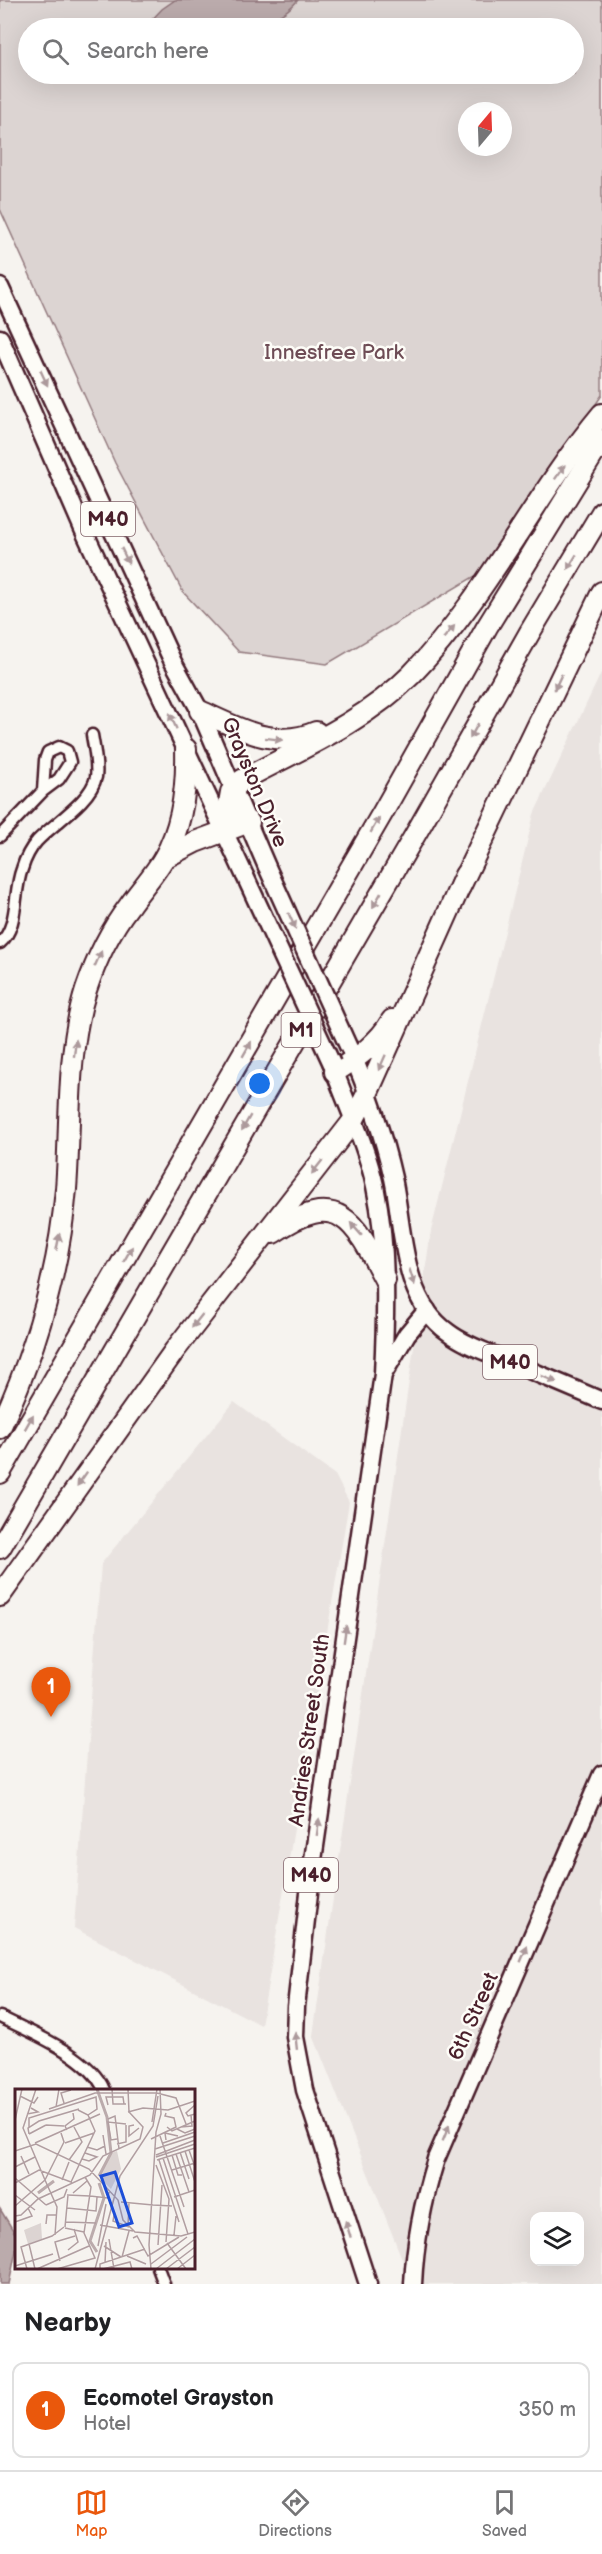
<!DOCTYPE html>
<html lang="en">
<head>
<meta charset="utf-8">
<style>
  body { margin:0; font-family:"Balsamiq Sans",sans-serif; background:#f6f6f6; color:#202124 }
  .controls { position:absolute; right:18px; bottom:18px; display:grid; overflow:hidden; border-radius:12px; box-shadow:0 6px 24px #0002 }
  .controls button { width:54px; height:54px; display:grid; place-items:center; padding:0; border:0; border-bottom:2px solid #e0e0e0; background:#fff; color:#202124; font:30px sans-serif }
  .compass { position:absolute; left:458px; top:102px; width:54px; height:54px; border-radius:50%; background:#fff; box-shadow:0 6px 24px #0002; rotate:19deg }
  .you { position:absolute; left:260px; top:1084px; width:21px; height:21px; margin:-15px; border:4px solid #fff; border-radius:50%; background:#1a73e8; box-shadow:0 0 0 9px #1a73e833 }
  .badge { display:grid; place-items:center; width:39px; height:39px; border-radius:50%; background:#ea580c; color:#fff; font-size:20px; font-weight:700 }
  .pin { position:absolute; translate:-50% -50px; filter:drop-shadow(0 2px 3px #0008) }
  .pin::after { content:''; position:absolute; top:32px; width:21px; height:18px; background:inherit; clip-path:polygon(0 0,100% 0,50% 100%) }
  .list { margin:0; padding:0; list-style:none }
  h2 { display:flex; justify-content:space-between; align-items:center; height:78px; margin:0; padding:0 24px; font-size:26px }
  h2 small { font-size:20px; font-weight:400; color:#757577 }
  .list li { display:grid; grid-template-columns:39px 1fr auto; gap:18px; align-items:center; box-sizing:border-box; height:96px; margin:0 12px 12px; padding:0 12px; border:2px solid #e0e0e0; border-radius:12px }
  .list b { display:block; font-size:22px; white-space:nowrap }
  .list p { margin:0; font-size:20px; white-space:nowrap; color:#757577 }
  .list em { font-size:20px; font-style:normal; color:#757577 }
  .icon { flex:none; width:33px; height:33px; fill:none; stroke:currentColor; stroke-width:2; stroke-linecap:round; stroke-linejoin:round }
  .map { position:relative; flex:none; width:602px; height:2284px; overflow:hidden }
  .search { position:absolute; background:#fff; box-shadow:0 6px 24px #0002; left:18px; right:18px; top:18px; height:66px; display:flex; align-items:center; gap:15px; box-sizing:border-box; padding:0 21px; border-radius:33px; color:#757577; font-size:22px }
  .sheet { height:186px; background:#fff }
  nav { display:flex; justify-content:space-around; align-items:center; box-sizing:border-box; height:84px; border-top:2px solid #e0e0e0; background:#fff; font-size:16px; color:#757577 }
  nav a { display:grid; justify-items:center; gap:3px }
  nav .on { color:#ea580c }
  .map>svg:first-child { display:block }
</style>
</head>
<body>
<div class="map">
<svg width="602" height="2284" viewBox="0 0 602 2284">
  <rect width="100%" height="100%" fill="#f6f3ef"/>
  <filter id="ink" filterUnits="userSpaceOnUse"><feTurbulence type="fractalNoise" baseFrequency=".0167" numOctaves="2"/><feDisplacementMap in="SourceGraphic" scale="12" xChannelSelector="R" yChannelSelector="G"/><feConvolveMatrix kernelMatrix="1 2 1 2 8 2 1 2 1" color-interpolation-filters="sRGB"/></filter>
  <g filter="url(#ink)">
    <g fill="#e9e3e0" fill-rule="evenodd">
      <path d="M602,671V2284H412L313,2035L431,1231L534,814ZM534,2216H580V2262H534Z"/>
      <path d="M234,1402L335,1475L349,1502L261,2025L74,1928L101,1564Z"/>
    </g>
    <path fill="#dcd4d2" stroke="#937a7e" stroke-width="1.5" fill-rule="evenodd" d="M0,0H602V395L482,572L327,664L239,652L183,592L115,463L0,209ZM28,28H574V74H28ZM467,111H503V147H467Z"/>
    <g fill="#bbabac" stroke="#8e7378" stroke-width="1.5">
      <path d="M175,0H298C264,41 192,29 144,28L162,9Z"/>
      <path d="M0,2209L16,2235V2251L9,2284H0Z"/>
    </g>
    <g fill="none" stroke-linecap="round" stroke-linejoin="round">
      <defs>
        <g id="street">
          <path d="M0,836L43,791L59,779L70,762L67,751L59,747L48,752L45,760L43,791"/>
          <path d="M0,943C19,927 13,892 22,869C25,859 30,849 37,841C54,823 91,801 96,777C98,764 94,748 92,735"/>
          <path d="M0,2017C31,2032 91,2057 104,2090"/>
          <path d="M158,2268L164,2284"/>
        </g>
        <g id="primary">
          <path d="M0,287L173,662L200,711L267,867"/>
          <path d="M0,338L83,529L245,876"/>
          <path d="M350,1049C368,1091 383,1134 393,1178C404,1229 401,1299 448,1332C465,1345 487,1352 506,1360C538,1374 570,1387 602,1401"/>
          <path d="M332,1064C346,1104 366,1144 375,1186C388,1247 386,1312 383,1374L312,1867L296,2007L295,2037L305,2090L368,2284"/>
          <path d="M384,1373L407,1334L427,1310"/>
          <path d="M413,2284C415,2241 423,2201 436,2159L602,1774"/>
        </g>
        <g id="highway">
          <path d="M200,711C238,728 275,750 316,732"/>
          <path d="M224,831L231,792L242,780C300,749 364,722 411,675C487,597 533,497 602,414"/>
          <path d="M164,858L195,842L249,822"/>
          <path d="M460,887L602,592"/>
          <path d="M335,1072C357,1058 379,1043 392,1020"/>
          <path d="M273,1233C339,1187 355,1222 385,1280"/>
          <path d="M0,1428C35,1353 59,1271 66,1189C71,1124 66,1053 86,990C96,960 109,932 129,906C140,890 154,875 164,858C183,825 187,786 186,749"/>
          <path d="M0,1473L383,812L487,627L602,440"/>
          <path d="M0,1548L415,835L530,632L602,512"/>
          <path d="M0,1596L175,1350L353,1121L368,1092L465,875"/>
        </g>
      </defs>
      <use href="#street" stroke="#4a1f2b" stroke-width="15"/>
      <use href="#primary" stroke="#4a1f2b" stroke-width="21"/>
      <use href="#highway" stroke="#4a1f2b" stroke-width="24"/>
      <use href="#street" stroke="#fdfcf7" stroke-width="10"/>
      <use href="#primary" stroke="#fdfcf7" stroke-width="16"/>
      <use href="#highway" stroke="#fdfcf7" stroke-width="20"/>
      <defs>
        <g id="primary-bridge">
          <path d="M267,867L349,1048"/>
          <path d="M245,876L332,1064"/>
        </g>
      </defs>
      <use href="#primary-bridge" stroke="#4a1f2b" stroke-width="21" stroke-linecap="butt"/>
      <use href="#primary-bridge" stroke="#fdfcf7" stroke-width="16"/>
    </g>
    <defs><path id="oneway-solid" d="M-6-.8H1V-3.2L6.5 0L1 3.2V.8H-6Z" transform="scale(1.5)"/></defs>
    <g fill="#ac999b">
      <use href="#oneway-solid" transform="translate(44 378) rotate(65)"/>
      <use href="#oneway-solid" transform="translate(560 472) rotate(-55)"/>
      <use href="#oneway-solid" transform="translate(125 556) rotate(65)"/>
      <use href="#oneway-solid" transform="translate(572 562) rotate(121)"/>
      <use href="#oneway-solid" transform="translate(449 632) rotate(-49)"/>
      <use href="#oneway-solid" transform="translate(558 682) rotate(115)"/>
      <use href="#oneway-solid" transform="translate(173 721) rotate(-114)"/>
      <use href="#oneway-solid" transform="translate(474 731) rotate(119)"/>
      <use href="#oneway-solid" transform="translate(274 739) rotate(7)"/>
      <use href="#oneway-solid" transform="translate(375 825) rotate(-60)"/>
      <use href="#oneway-solid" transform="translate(377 900) rotate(120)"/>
      <use href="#oneway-solid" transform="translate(292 921) rotate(66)"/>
      <use href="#oneway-solid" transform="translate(98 959) rotate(-66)"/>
      <use href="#oneway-solid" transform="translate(75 1048) rotate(-83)"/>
      <use href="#oneway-solid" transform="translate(247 1049) rotate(-60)"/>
      <use href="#oneway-solid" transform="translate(382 1063) rotate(114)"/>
      <use href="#oneway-solid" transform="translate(246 1123) rotate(120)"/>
      <use href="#oneway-solid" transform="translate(317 1167) rotate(128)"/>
      <use href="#oneway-solid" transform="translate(356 1229) rotate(-131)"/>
      <use href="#oneway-solid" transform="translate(58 1242) rotate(-79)"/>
      <use href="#oneway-solid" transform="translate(128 1254) rotate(-60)"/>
      <use href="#oneway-solid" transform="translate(412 1277) rotate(72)"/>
      <use href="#oneway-solid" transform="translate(197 1321) rotate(128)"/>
      <use href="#oneway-solid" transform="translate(549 1379) rotate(23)"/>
      <use href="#oneway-solid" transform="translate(29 1422) rotate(-60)"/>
      <use href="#oneway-solid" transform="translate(82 1479) rotate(125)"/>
      <use href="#oneway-solid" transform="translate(345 1634) rotate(-82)"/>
      <use href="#oneway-solid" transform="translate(318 1827) rotate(-82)"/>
      <use href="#oneway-solid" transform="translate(524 1954) rotate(-67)"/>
      <use href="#oneway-solid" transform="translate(296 2041) rotate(-96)"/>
      <use href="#oneway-solid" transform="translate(446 2133) rotate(-68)"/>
      <use href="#oneway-solid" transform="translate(348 2229) rotate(-108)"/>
    </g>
  </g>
  <g text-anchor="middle" stroke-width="5" stroke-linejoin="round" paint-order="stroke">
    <g fill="#fdfcf7" stroke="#806168" stroke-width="1.5">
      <rect x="81" y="502" width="54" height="34" rx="4.5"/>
      <rect x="281.5" y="1013" width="39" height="34" rx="4.5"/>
      <rect x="483" y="1345" width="54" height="34" rx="4.5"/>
      <rect x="284" y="1858" width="54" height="34" rx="4.5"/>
    </g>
    <g font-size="20" font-weight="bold" fill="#4a1f2b">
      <text x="108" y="526">M40</text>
      <text x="301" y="1037">M1</text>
      <text x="510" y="1369">M40</text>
      <text x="311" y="1882">M40</text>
    </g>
    <g font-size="21" fill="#6e4c55" stroke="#fdfcf7">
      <text x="334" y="359">Innesfree Park</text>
    </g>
    <g font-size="21" fill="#4a1f2b" stroke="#fdfcf7">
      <text transform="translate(255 782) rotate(67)" y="7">Grayston Drive</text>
      <text transform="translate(309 1730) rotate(-82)" y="7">Andries Street South</text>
      <text transform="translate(473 2016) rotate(-66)" y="7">6th Street</text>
    </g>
  </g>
  <g transform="translate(15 2089)">
    <rect width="180" height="180" fill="#f6f3ef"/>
    <path d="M102,62L106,80L96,100L84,88L96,64ZM26,134L27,150L13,155L9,141Z" fill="#dcd4d2"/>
    <path fill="none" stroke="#bbabac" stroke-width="3" d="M82,0L92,28L96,64L84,87M23,104L39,92M82,163L75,152L89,109L84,94"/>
    <path fill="none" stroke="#b19ea1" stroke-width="1.5" d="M97,0L98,15H111M5,7L19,14L23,8M49,14L46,4L56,1M93,16L91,8H108L109,15M180,16L171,24L173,27L180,25M41,18L44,0M34,20L80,4H142L161,9L171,35M113,23L128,19L153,21L180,12M12,25L23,23L16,19M93,30L100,27L104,60M0,31L7,0M137,33L142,0M31,36L49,37M119,36L114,37V47L124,39M14,38V29L81,8L82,20L73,26M152,38L157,42L180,32M166,38L177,37L176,26M162,40L170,44L180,40M52,41L50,37L59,30L58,24M14,45L13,39L24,32L64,20M14,45L31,36M88,46L91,65M145,47L169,118M102,50L96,51L93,33L111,35M136,50L161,38L159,29L150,27L151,24M151,51L150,44L163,47M20,54L85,25M50,54L79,44M148,54L180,43M102,55L111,53V36M72,58L82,61L90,57M140,60L180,47M174,61L180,78M0,62L21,55L74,80L103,111L108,131L120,143L166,147L180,143M170,62L180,93M165,63L174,90M161,65L174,103M141,66L180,51M157,66L163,86H167M6,67L14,85M141,68L180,55M148,69L173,145M67,70L74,72L82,68L70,64M54,71L67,53L59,38M142,71L180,59M144,71L164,133M141,76L154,110L151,153M0,78L20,68M157,81L180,74M0,89L31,116M30,91L42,118L40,146M30,91L49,53L46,44M47,91L54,73M0,94L24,81L56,93L80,42L73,26L63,21M58,104L72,92M0,106L20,121M52,106L75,107M75,107L93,109L94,103M159,108L180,101M106,113L138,116M31,116L49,108L52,100M138,116L157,117M0,117L30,91L8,39L21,0M52,119L81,122L82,108M99,126L98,132L114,138M0,127L6,126L23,110L75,86L88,67L125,50L128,38L114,23L113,0M0,133L17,127L13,119M51,133L81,134M31,135L32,126H41M85,136L118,142M113,136L114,114M50,138L53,106M50,139L69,143M159,146L161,127M118,149L122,147L133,167L164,148M94,150L99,180M152,154L171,180M14,155L20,180M143,156L147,96M83,157L91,115M89,157L106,168M53,161L63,153L59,140M112,167L131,175M107,168L114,142M45,172L40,153L60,147M90,174L91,153M136,175L172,148M0,177L38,165M12,180L6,158L37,147L49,138M22,180L74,157M42,180L80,169L69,144L76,98L70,88M80,180L105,87L138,37L143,7M85,180V175L130,160M88,180L115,173L117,180M136,180L134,156L141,43L146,25L145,0M141,180L180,150M151,180L180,158M162,180L180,166"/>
    <path fill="#1d4ed8" fill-opacity="0.15" stroke="#1d4ed8" stroke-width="3" d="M100,83L117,134L104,138L86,87Z"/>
    <rect width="180" height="180" fill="none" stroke="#4a1f2b" stroke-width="3"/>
  </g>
</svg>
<div class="controls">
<button><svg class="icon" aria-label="layers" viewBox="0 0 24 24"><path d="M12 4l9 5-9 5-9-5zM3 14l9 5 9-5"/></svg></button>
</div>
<svg class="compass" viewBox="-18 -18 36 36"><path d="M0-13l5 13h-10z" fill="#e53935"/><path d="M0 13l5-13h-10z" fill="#757577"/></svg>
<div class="you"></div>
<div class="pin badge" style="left:51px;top:1717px">1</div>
<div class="search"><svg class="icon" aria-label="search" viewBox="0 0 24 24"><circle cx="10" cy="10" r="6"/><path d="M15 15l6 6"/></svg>Search here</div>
</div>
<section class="sheet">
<h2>Nearby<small></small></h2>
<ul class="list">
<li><span class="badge">1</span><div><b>Ecomotel Grayston</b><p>Hotel</p></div><em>350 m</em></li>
</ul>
</section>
<nav>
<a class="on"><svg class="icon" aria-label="map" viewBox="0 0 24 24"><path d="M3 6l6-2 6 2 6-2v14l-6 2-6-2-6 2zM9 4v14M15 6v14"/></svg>Map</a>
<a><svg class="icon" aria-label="directions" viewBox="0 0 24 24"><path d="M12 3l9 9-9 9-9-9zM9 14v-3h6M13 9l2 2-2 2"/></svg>Directions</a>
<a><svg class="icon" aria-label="saved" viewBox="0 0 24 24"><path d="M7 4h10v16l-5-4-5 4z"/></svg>Saved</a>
</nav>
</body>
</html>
